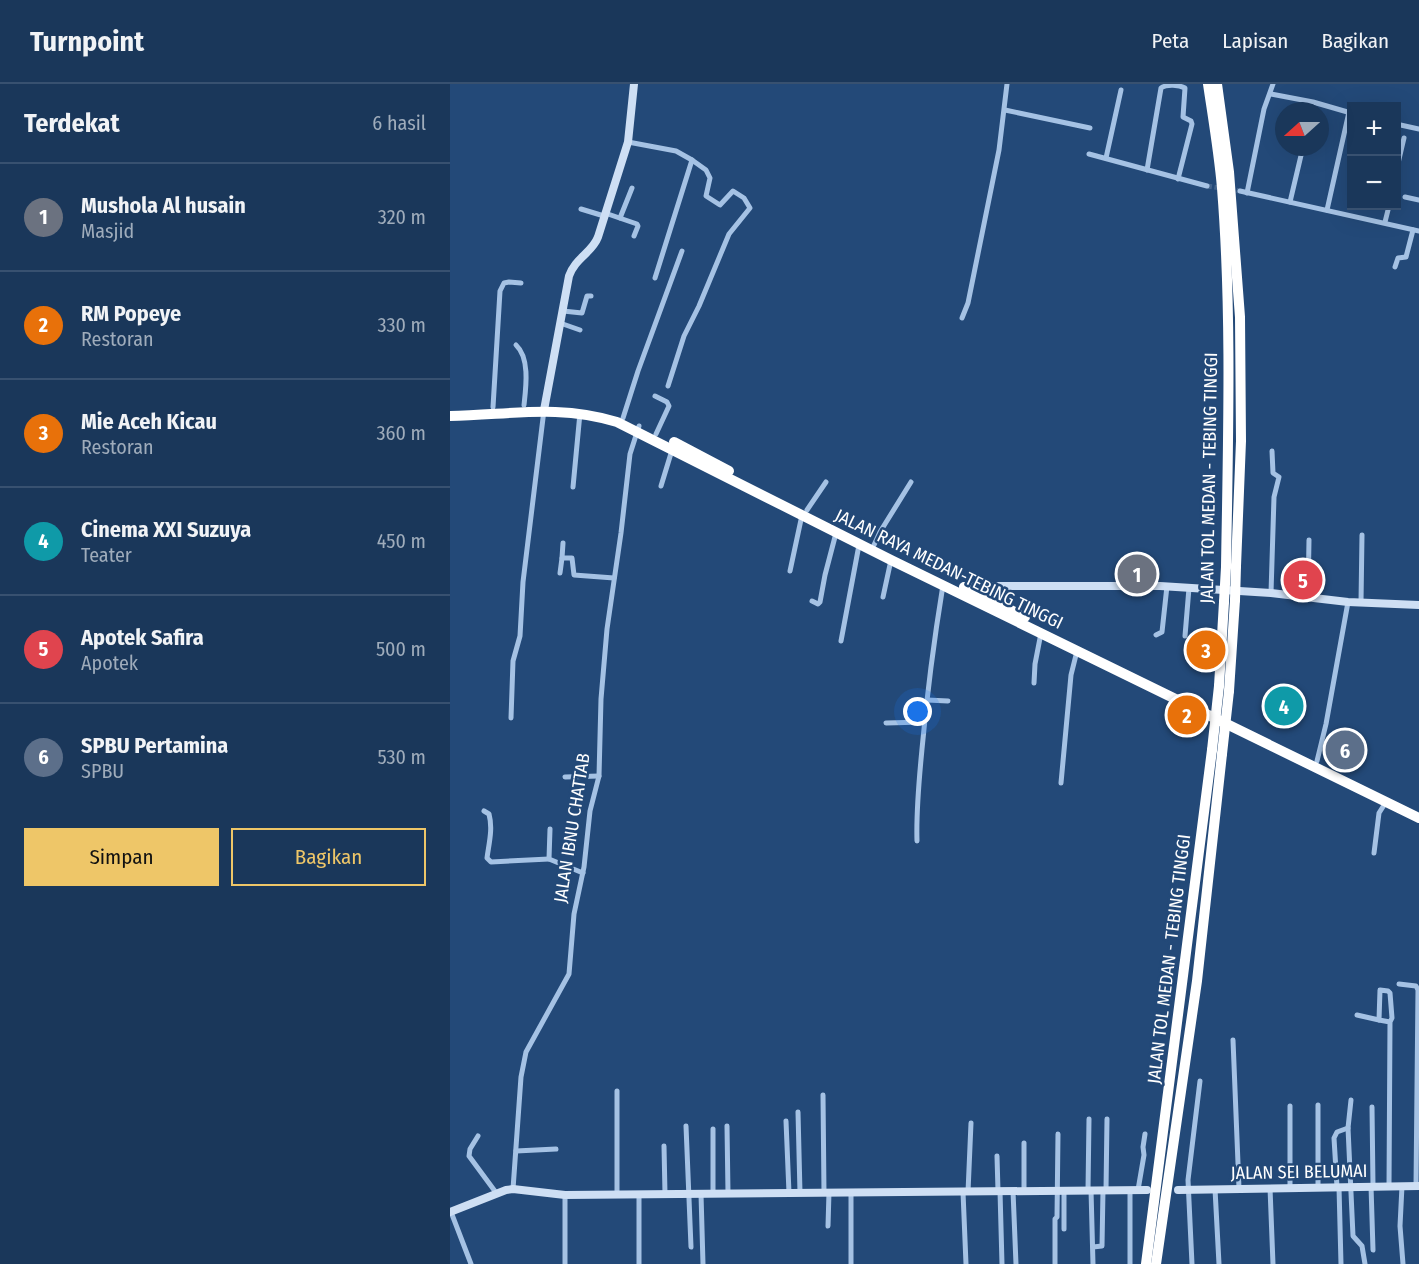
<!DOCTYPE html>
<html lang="id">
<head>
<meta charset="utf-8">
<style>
  body { margin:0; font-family:"Fira Sans Condensed",sans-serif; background:#274263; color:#f1f3f6 }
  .controls { position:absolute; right:18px; top:18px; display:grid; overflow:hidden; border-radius:0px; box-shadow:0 6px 24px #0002 }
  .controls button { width:54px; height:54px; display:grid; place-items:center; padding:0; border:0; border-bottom:2px solid #385170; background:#1a375a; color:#f1f3f6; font:30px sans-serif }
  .compass { position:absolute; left:825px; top:18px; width:54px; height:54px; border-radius:50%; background:#1a375a; box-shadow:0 6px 24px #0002; rotate:249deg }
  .you { position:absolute; left:468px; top:628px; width:21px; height:21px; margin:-15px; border:4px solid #fff; border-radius:50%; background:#1a73e8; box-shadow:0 0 0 9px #1a73e833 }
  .badge { display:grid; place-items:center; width:39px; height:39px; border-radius:50%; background:#eec668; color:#fff; font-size:20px; font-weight:700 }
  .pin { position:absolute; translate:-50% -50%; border:3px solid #fff; box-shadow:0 2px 6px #0006 }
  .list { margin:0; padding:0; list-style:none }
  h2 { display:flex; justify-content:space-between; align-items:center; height:78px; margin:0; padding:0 24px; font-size:26px }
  h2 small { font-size:20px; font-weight:400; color:#9facbb }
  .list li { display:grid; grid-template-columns:39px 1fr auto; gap:18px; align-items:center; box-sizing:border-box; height:108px; padding:0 24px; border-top:2px solid #385170 }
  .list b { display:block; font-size:22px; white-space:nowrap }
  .list p { margin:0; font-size:20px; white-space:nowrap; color:#9facbb }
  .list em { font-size:20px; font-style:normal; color:#9facbb }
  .actions { display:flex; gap:12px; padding:18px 24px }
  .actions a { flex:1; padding:14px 0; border:2px solid #eec668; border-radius:0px; text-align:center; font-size:21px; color:#eec668 }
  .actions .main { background:#eec668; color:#111 }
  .map { position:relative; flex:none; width:969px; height:1180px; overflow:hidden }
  header { display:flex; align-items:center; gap:36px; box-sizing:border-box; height:84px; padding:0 30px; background:#1a375a; border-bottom:2px solid #385170 }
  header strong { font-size:28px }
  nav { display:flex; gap:33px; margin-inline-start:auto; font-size:21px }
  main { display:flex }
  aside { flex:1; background:#1a375a }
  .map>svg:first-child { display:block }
</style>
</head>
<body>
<header>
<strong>Turnpoint</strong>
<nav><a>Peta</a><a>Lapisan</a><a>Bagikan</a></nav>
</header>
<main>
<aside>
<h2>Terdekat<small>6 hasil</small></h2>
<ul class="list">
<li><span class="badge" style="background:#6b7280">1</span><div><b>Mushola Al husain</b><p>Masjid</p></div><em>320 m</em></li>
<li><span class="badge" style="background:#e8710a">2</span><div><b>RM Popeye</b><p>Restoran</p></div><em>330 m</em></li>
<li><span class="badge" style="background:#e8710a">3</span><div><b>Mie Aceh Kicau</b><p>Restoran</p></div><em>360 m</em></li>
<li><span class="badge" style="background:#0f9aa8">4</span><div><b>Cinema XXI Suzuya</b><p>Teater</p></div><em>450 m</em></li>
<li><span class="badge" style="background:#e0444e">5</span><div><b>Apotek Safira</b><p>Apotek</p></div><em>500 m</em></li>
<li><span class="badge" style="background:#5c6f8a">6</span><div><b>SPBU Pertamina</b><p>SPBU</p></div><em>530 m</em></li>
</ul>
<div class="actions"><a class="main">Simpan</a><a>Bagikan</a></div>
</aside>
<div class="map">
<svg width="969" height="1180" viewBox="0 0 969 1180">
  <rect width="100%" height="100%" fill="#234978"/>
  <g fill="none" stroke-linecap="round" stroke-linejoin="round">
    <path stroke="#44648c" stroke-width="5" stroke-dasharray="5 2.5" stroke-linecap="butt" d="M757,102L790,107"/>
    <g stroke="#a5c2e4" stroke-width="5">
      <path d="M821,10L863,18L901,29"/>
      <path d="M555,26L640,44"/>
      <path d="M946,40L969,45"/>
      <path d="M178,58L226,67L242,76L205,194"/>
      <path d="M639,70L757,102"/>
      <path d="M656,74L671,6"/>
      <path d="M697,86L711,4C717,0 729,1 735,4L733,33L741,37L742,40L728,95"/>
      <path d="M946,88L954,54"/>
      <path d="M790,107L969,147"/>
      <path d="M797,109L814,25L823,0"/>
      <path d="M955,113L969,116"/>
      <path d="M840,118L853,63"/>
      <path d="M131,125L154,132"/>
      <path d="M877,126L899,28"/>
      <path d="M155,129L187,140L188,142L184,152"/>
      <path d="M170,134L182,104"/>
      <path d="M935,138L939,122"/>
      <path d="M945,183L948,174L956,173L963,146"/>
      <path d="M113,227L132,229L137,212H141"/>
      <path d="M512,234L518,219L549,66L557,0"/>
      <path d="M110,239L130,246"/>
      <path d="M66,261C80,274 76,303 74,321"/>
      <path d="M218,302L234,252L249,222L279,150L300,124L294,114L283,107L270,121L256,112L260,94L256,86L242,76"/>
      <path d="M205,312L217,318L219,322L206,350"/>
      <path d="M43,323L50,207L54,199L59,198L71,199"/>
      <path d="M173,334L188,287L232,167"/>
      <path d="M211,402L222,366"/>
      <path d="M123,403L130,329"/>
      <path d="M357,426L376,398"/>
      <path d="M113,459L112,474H122L124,491L164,494"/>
      <path d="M424,461L430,448L461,398"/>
      <path d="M340,487L352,431"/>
      <path d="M110,489L112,474"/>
      <path d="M821,509L824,413L829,393L823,389L822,367"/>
      <path d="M433,513L441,476"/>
      <path d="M858,513L859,456"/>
      <path d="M362,517L368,520L370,518L375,491L386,449"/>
      <path d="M911,518L912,451"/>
      <path d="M706,551L712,548L717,502"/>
      <path d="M735,552L739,504"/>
      <path d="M391,557L409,461"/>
      <path d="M584,599L585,580L591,549"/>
      <path d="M477,616L498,617"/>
      <path d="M61,634L63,577L70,552L73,498L94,326"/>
      <path d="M436,639L474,638"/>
      <path d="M867,677L876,640L898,518"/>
      <path d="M115,693L149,692"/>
      <path d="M611,699L621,591L627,567"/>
      <path d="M34,727L39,730C43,745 39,759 37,774L41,778L99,775"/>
      <path d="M100,745L99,775L133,789"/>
      <path d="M467,757C466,726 469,696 472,665C477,610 484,556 493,501"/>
      <path d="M924,769L929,729L936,718"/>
      <path d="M949,900L966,902L968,906L966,1102"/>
      <path d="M907,931L929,936"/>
      <path d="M783,956L789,1104"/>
      <path d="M373,1011L374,1109"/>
      <path d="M901,1016L898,1044L903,1152L912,1162L915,1180"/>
      <path d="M868,1021V1103"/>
      <path d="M922,1023L923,1102"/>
      <path d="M348,1028L350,1109"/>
      <path d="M336,1037L339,1109"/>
      <path d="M236,1042L241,1163"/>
      <path d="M277,1042L278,1109"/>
      <path d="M28,1052L20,1065L19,1072L47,1110"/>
      <path d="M214,1062L215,1110"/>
      <path d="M66,1067L106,1065"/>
      <path d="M547,1072L548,1107"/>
      <path d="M921,1102L923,1166"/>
      <path d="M939,1102L940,938L929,936L930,906L938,907L940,909L942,934L940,938"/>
      <path d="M952,1102L950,1142L953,1180"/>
      <path d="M840,1103V1022"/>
      <path d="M887,1103L884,1054L887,1048L898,1044"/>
      <path d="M889,1103L891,1180"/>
      <path d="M820,1104L823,1180"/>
      <path d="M63,1105L71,993L76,968L119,890L124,830L134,783L140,727L149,692L151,615L157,545L171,449L180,370L189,342"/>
      <path d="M765,1105L769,1180"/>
      <path d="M638,1106L639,1035"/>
      <path d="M641,1106L643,1180"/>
      <path d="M656,1106L657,1035"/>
      <path d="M688,1106L694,1071L693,1063L695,1050"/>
      <path d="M550,1107L552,1180"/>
      <path d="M563,1107L566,1180"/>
      <path d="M574,1107V1059"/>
      <path d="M614,1107V1145"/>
      <path d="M401,1108V1180"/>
      <path d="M513,1108L516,1180"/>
      <path d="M518,1108L521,1039"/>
      <path d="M189,1110V1180"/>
      <path d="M251,1110L253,1180"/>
      <path d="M263,1110V1045"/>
      <path d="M167,1111V1007"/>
      <path d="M1,1128L21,1180"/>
      <path d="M378,1142L379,1108"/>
      <path d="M643,1163L652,1162L653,1106"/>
      <path d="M115,1180V1111"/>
      <path d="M605,1180V1135L607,1133L608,1050"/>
      <path d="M680,1180V1106"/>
      <path d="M742,1180L738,1096L750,997"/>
    </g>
    <g stroke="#cedff4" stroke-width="8">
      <path d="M94,326L119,192C125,174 142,169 148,153L178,58L184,0"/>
      <path d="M515,502H710L821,509L898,518L969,521"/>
      <path d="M728,1106L969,1102"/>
      <path d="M0,1128L56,1106L63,1105L115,1111L697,1106"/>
    </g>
    <g stroke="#fff" stroke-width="10">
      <path d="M758,0C763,34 769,69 772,104C782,230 778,357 776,483"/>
      <path d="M767,0L779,88L790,233L791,357L786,482"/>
      <path d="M0,332C60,331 108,320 167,338L441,476L969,734"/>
      <path d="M224,358L279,387"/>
      <path d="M514,503L575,533"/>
      <path d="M769,602L774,518"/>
      <path d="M779,607L785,516"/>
      <path d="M696,1180L762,666"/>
      <path d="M706,1180L747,897L772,670"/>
    </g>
    <g stroke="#fff" stroke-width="10">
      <path d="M785,516L786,482"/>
      <path d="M774,518L776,483"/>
      <path d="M762,666L769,602"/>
      <path d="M772,670L779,607"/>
    </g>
  </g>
  <g text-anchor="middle" stroke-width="5" stroke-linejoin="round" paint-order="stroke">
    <g font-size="18" fill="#fff" stroke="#234978">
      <text transform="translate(759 394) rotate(-89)" y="6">JALAN TOL MEDAN - TEBING TINGGI</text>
      <text transform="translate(499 485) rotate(26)" y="6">JALAN RAYA MEDAN-TEBING TINGGI</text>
      <text transform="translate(122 744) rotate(-81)" y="6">JALAN IBNU CHATTAB</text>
      <text transform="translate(719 875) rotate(-83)" y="6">JALAN TOL MEDAN - TEBING TINGGI</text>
      <text transform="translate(849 1088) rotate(-1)" y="6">JALAN SEI BELUMAI</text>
    </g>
  </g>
</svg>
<div class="controls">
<button>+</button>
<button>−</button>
</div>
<svg class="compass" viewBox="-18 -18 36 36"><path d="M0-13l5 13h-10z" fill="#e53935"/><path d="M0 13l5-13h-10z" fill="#9facbb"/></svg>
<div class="you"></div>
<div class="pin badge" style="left:687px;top:490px;background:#6b7280">1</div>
<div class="pin badge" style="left:737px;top:631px;background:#e8710a">2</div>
<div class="pin badge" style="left:756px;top:566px;background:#e8710a">3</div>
<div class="pin badge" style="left:834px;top:622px;background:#0f9aa8">4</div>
<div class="pin badge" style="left:853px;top:496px;background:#e0444e">5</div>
<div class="pin badge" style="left:895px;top:666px;background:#5c6f8a">6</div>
</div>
</main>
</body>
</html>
